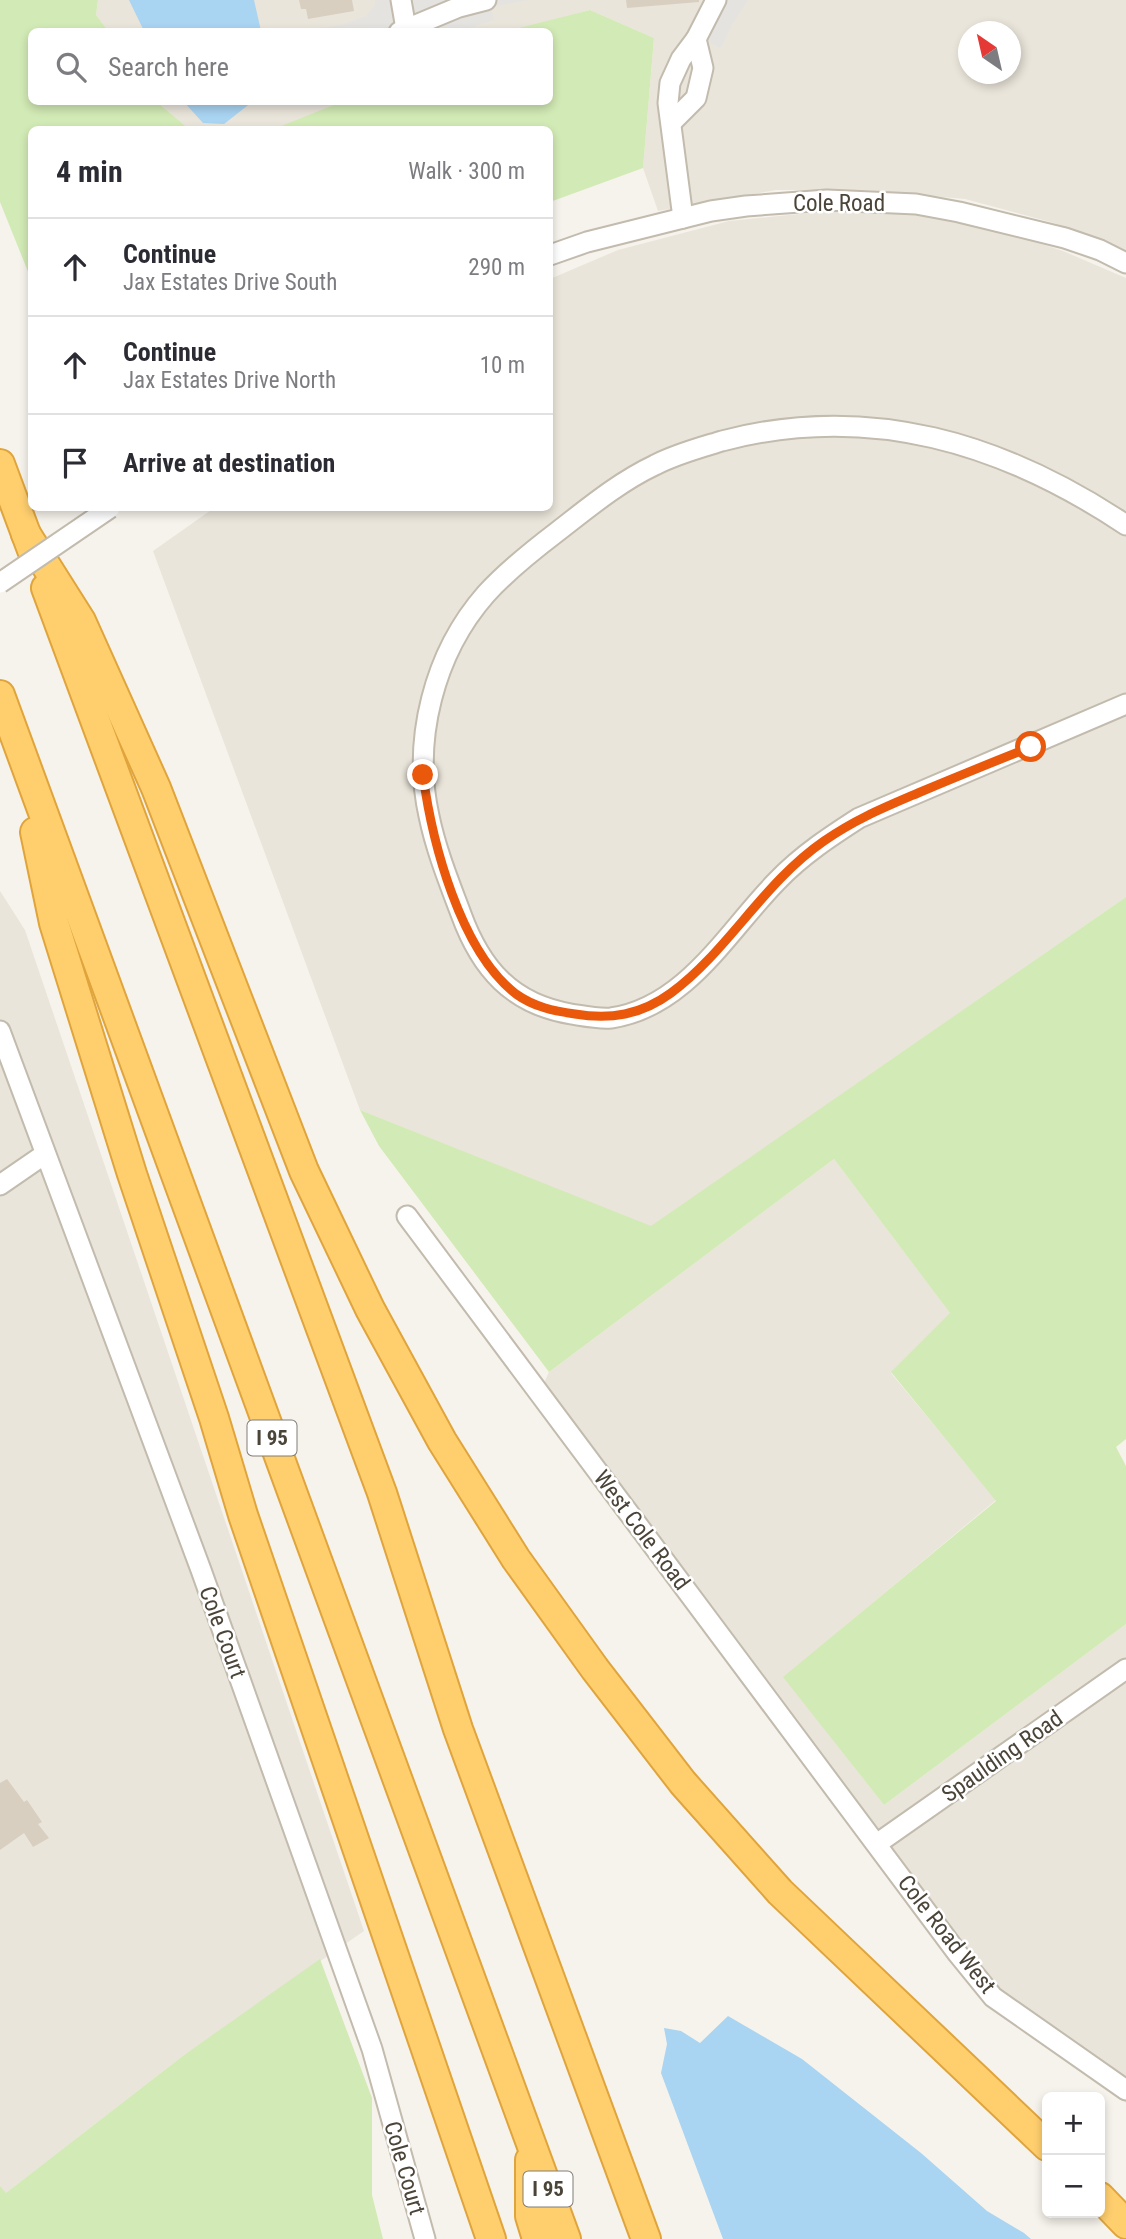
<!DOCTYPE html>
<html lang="en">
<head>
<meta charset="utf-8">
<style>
  body { margin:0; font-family:"Roboto Condensed",sans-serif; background:#f7f7f7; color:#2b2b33 }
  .controls { position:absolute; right:21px; bottom:21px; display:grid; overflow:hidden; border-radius:10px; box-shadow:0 4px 10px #0003 }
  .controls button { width:63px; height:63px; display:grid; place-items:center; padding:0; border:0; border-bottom:2px solid #e1e1e2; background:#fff; color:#2b2b33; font:35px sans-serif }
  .compass { position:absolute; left:958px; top:21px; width:63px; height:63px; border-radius:50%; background:#fff; box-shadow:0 4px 10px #0003; rotate:326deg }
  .stop { position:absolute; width:21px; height:21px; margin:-16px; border:5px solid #ea580c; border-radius:50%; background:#fff }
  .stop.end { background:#ea580c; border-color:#fff; box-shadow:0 2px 7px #0008 }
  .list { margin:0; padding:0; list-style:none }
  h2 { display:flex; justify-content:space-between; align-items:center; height:91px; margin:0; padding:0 28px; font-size:30px }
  h2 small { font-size:23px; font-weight:400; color:#7c7c81 }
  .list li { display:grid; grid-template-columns:46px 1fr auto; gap:21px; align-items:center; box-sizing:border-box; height:98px; padding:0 28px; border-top:2px solid #e1e1e2 }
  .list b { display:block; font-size:26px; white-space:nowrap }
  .list p { margin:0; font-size:23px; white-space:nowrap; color:#7c7c81 }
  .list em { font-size:23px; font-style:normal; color:#7c7c81 }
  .icon { flex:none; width:38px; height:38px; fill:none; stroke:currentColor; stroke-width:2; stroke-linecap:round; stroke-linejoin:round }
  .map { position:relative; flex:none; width:1126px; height:2239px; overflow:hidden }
  .search { position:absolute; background:#fff; box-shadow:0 4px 10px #0003; left:28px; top:28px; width:525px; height:77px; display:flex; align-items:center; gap:18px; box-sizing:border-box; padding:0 24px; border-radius:10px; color:#7c7c81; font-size:26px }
  .panel { position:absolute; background:#fff; box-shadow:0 4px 10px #0003; left:28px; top:126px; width:525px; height:385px; border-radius:10px }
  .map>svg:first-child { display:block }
</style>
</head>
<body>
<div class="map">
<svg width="1126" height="2239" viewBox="0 0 1126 2239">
  <rect width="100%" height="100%" fill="#f6f3ec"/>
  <g fill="#eae5da" fill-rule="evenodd">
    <path d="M98,0H1126V251L1054,223L965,199L862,190H776L658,211L643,168L654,38L590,10L507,32H108L96,15ZM968,32H1010V74H968Z"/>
    <path d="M157,102H341L274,130L189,129Z"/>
    <path d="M839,210L911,213L981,224L1063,251L1126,278V897L651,1227L360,1110L153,551L214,508H550V279L618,250L729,221Z"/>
    <path d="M0,891L25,930L364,1931L184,2055L5,2194L0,2186Z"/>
    <path d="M834,1159L951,1314L891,1373L996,1500L784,1677L884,1805L1126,1624V2103L1000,1995L544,1383L549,1372Z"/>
  </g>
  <g fill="#d2eab5">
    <path d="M0,0H98L96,15L108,31L32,32V102H157L189,129L32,130L31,279L0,202Z"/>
    <path d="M590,10L654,38L643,168L550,202V130L274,129L341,102H550V32L507,31Z"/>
    <path d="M1126,897V1439L1116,1447L1126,1466V1624L884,1805L783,1677L996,1501L891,1372L950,1313L834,1159L549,1372L379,1146L360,1110L651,1226Z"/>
    <path d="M320,1959L372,2098V2195L383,2239H0V2186L6,2193L184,2055Z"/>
  </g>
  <g fill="#e5e3e0">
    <path d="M375,0H529L491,7L494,20L460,31L302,32L341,25L366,16L375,5Z"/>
    <path d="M706,0H748L733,23L721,48L707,42Z"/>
  </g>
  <g fill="#a9d4f2">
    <path d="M129,0H254L261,31H144Z"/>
    <path d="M184,102H252L224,124L203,123Z"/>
    <path d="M728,2016L802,2059L921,2153L987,2211L1024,2233L1031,2239H723L661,2073L667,2044L664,2028L681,2031L700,2043Z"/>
  </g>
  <g fill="#d8cfc1">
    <path d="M299,0H352L354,11L308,19L306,9H301Z"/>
    <path d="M626,0H699V2L627,8Z"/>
    <path d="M7,1779L24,1802L27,1800L42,1822L38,1824L49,1838L33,1847L24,1833L0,1850V1783Z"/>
  </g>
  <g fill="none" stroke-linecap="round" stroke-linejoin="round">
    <defs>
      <g id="minor">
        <path d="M401,0L406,29"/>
        <path d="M399,32L459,7L486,0"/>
        <path d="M672,122L696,98L703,68L696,39"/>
        <path d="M683,218L668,103L670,83L681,59L696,39L716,0"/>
        <path d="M550,255L587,242L711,211L746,206L827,200L916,204L959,212L1065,238L1100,250L1126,263"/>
        <path d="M1126,525C1003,443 869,402 722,441C699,448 676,454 655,465C619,482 588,508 557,532C532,551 507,571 486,594C434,653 412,740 429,816C436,850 449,882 461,914C481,969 512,1004 571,1014C584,1016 598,1019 611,1018C687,1007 729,929 778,880C802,855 831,836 859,818L1126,704"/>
        <path d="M0,1031L201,1570L372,2049L425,2239"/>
        <path d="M0,1185L45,1154"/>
        <path d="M407,1216L958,1954L993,1997L1126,2090"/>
        <path d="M878,1843L1126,1669"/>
      </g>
      <g id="highway">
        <path d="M0,464L32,550"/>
        <path d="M26,534L81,621L156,788L304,1171L370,1309L442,1441L516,1559L595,1669L683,1783L780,1892L1047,2146"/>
        <path d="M46,588L382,1493L458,1729L646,2239"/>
        <path d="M0,695L566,2239"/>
        <path d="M35,832L54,923L132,1174L214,1418L243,1515L491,2239"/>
        <path d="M530,2160V2216L537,2239"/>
        <path d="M1100,2197L1126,2224"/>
      </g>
    </defs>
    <use href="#minor" stroke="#c2bbae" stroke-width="23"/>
    <use href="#highway" stroke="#e0a43c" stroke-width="32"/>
    <use href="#minor" stroke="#fff" stroke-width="19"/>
    <use href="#highway" stroke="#ffcf6e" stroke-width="28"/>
    <defs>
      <path id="minor-bridge" d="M0,583L110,508"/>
    </defs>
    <use href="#minor-bridge" stroke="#c2bbae" stroke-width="23" stroke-linecap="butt"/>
    <use href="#minor-bridge" stroke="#fff" stroke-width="19"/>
  </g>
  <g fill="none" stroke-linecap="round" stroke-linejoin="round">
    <path stroke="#ea580c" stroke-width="9" d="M423,775C432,842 460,951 516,994C534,1007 554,1011 575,1014C610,1020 641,1015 671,993C728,951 763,883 824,841C856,819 883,808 918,793C956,777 993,762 1031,747"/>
  </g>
  <g text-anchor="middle" stroke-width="5" stroke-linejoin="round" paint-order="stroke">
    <g fill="#fff" stroke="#817c74" stroke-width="2">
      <rect x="247.5" y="1420.5" width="49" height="35" rx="5"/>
      <rect x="523.5" y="2171.5" width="49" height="35" rx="5"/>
    </g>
    <g font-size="21" font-weight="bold" fill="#4b4439">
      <text x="272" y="1445">I 95</text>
      <text x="548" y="2196">I 95</text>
    </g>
    <g font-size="23" fill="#4b4439" stroke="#fff">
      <text x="839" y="211">Cole Road</text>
      <text transform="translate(642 1530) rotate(53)" y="8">West Cole Road</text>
      <text transform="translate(223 1632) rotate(70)" y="8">Cole Court</text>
      <text transform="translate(1002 1756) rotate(-35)" y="8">Spaulding Road</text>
      <text transform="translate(947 1934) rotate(52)" y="8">Cole Road West</text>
      <text transform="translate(405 2168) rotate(74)" y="8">Cole Court</text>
    </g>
  </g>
</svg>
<div class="controls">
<button>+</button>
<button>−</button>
</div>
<svg class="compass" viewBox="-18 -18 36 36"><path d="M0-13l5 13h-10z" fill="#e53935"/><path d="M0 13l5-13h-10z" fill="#7c7c81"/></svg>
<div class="stop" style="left:1031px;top:747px"></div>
<div class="stop end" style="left:423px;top:775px"></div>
<div class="search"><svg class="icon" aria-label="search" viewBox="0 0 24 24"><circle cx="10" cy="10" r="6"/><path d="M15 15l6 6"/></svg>Search here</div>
<section class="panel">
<h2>4 min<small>Walk · 300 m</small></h2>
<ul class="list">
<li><svg class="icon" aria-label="ahead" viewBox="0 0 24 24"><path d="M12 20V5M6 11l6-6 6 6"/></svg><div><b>Continue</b><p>Jax Estates Drive South</p></div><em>290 m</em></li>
<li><svg class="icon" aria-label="ahead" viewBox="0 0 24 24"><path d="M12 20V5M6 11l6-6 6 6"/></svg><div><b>Continue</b><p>Jax Estates Drive North</p></div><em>10 m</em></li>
<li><svg class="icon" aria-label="arrive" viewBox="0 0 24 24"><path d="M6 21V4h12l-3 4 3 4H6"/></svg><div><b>Arrive at destination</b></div></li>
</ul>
</section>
</div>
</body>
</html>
